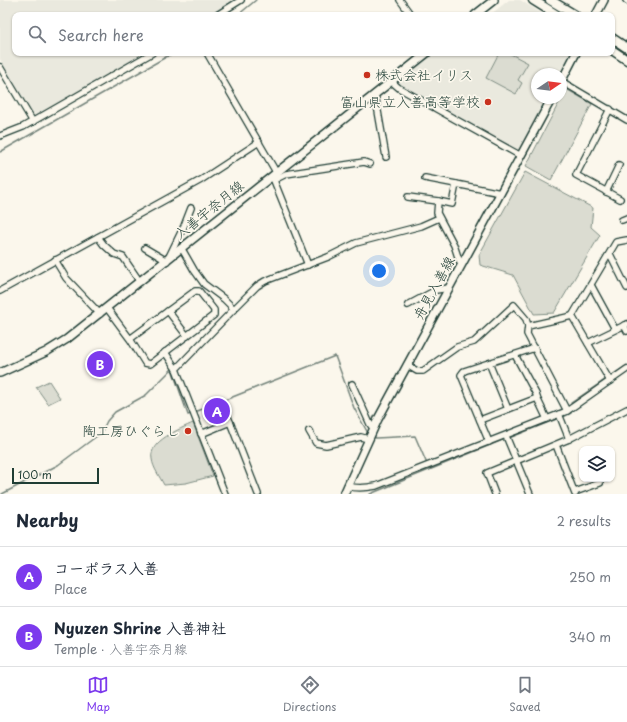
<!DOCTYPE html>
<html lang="en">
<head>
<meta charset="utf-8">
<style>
  body { margin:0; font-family:"Playpen Sans","Klee One",sans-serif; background:#f2f2f3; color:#1f2937 }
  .controls { position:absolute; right:12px; bottom:12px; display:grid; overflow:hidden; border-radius:8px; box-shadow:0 1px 3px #0004 }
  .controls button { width:36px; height:36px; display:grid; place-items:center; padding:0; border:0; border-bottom:1px solid #e0e1e3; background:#fff; color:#1f2937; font:20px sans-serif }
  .compass { position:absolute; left:531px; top:68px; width:36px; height:36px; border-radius:50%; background:#fff; box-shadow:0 1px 3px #0004; rotate:77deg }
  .scale { position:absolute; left:12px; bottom:10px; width:87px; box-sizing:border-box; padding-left:4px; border:2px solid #1f3d34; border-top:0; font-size:11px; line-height:14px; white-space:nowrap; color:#1f3d34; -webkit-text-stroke:3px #fbf7ec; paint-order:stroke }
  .you { position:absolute; left:379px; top:271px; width:14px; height:14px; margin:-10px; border:3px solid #fff; border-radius:50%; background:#1a73e8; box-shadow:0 0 0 6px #1a73e833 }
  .badge { display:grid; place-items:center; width:26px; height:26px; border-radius:50%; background:#7c3aed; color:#fff; font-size:13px; font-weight:700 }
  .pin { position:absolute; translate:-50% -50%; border:2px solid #fff; box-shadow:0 1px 4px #0006 }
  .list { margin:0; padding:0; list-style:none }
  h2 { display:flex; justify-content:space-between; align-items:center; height:52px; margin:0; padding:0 16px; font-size:17px }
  h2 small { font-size:13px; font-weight:400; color:#747a83 }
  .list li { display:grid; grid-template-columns:26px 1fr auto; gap:12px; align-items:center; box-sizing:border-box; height:60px; padding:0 16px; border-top:1px solid #e0e1e3 }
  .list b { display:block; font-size:15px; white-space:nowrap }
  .list p { margin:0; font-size:13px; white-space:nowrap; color:#747a83 }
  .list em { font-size:13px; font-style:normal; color:#747a83 }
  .icon { flex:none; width:22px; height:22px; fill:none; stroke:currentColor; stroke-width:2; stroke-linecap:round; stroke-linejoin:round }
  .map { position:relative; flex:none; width:627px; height:494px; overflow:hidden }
  .search { position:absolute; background:#fff; box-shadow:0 1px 3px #0004; left:12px; right:12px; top:12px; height:44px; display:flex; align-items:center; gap:10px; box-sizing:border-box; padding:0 14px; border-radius:8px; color:#747a83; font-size:15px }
  .sheet { height:172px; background:#fff }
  nav { display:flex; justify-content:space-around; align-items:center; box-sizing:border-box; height:56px; border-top:1px solid #e0e1e3; background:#fff; font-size:11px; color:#747a83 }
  nav a { display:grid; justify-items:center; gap:2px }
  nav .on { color:#7c3aed }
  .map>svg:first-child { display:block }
</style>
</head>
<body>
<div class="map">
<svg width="627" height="494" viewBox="0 0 627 494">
  <rect width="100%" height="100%" fill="#fbf7ec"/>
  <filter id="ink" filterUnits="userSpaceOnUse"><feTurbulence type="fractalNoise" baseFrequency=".025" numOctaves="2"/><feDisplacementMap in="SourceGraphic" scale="8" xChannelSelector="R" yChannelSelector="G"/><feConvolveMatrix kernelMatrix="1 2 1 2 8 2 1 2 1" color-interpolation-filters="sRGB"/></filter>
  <g filter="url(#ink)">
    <g fill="#eae9de">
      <path d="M0,0H235L211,15H15V53H145L34,118L0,59Z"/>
      <path d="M509,0H520L544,15H490Z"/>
      <path d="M434,53H570L559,74H537V98H546L519,151L398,83Z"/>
    </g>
    <g fill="#dbdcd1" stroke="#7d8c82">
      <path d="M499,53H509L528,63L518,80L522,83L516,94L486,78Z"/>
      <path d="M566,89L592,104L551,180L526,166Z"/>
      <path d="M525,172L593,208L591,227L600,235L554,313L534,314L513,275L480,265L479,255Z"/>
      <path d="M49,381L60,398L48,404L36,387Z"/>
      <path d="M193,423L213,476L186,483L164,485C160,477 153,468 152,459C148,441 180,429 193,423Z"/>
    </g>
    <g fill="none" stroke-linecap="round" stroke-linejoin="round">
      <g stroke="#74847b" stroke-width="1.5">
        <path d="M238,15L256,0"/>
        <path d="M0,152L173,53"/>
        <path d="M609,377L627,365"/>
        <path d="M572,405L571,403L606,379"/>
        <path d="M195,412L335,356L354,408L369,435"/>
        <path d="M563,417L571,413L572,410"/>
        <path d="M372,436L376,438L415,436L427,464"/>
        <path d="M509,438L559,418"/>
        <path d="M428,468L429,470L505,439"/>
        <path d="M2,494L58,465L101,433L107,421L115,412L146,395L172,369L188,415L191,414"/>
        <path d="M370,494L429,470"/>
      </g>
      <defs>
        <g id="minor">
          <path d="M400,0L411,15"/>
          <path d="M626,0L627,1"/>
          <path d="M217,15L241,0"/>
          <path d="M207,53L276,172"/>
          <path d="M0,67L33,122"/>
          <path d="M391,81L399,88L521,156"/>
          <path d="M561,81L627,120"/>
          <path d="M375,94L386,157"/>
          <path d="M610,109L576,175L620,199"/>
          <path d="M0,136L23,127L152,53"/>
          <path d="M273,178L308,265"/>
          <path d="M425,178L456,184"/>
          <path d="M274,180L286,174L364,162L370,164"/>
          <path d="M606,192L619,165"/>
          <path d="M408,197L438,201"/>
          <path d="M622,220L627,218"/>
          <path d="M98,237L104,245L114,254L123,257L140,282"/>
          <path d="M145,248L167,261L184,226L191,208"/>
          <path d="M182,249L194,270L204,284L224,299L234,309L176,369L225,494"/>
          <path d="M610,254L627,288"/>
          <path d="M55,260L66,278L100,314"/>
          <path d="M462,264L459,260L454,245L437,213L438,201L452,204L456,184L501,193"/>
          <path d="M591,285L615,329"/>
          <path d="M0,291L201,180L259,142"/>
          <path d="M408,305L436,290L449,288"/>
          <path d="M107,308L130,339L195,291H199L214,310V315L150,364L145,363L130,339"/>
          <path d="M234,309L257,286L265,281L328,257L356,243L421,226L439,218"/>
          <path d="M168,311L187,336"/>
          <path d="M624,325L627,331"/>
          <path d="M588,343L627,324"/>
          <path d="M165,352L176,369"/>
          <path d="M489,363L508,409"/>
          <path d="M407,365L417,371H423L457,347L474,342L514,305L526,319L528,326"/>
          <path d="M610,381L572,316L616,242L627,240"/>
          <path d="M352,384L370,424L373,428"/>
          <path d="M537,398L547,419"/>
          <path d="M223,404L230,422"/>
          <path d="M567,411L527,334L528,326L572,316"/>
          <path d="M559,414L569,439"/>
          <path d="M480,420L537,398L536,394L515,355"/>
          <path d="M309,431L316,443L326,445L361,437L368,439"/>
          <path d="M201,434L230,422L258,494"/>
          <path d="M506,436L530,494"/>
          <path d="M489,442L461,375L464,371L535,348"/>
          <path d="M556,445L575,494"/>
          <path d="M347,486C357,489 366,488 376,486L567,411L627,369"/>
          <path d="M575,492L600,483"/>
          <path d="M495,494L487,473L569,439L627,409"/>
        </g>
        <g id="major">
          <path d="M475,15L494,0"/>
          <path d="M596,15L604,0"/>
          <path d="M561,82L576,53"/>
          <path d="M0,373L46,352L67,339L427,53"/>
          <path d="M344,494L378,419L552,98"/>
        </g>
        <g id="highway">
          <path d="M533,0L557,15"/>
          <path d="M550,0L575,15"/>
          <path d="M612,38L627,48"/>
          <path d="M612,50L627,60"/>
        </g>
      </defs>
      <use href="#minor" stroke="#1f3d34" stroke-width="8"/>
      <use href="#major" stroke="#1f3d34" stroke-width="10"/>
      <use href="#highway" stroke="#1f3d34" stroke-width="11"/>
      <use href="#minor" stroke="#fbf7ec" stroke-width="5.5"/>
      <use href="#major" stroke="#fbf7ec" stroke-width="7"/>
      <use href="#highway" stroke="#fbf7ec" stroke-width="8"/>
    </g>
  </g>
  <g fill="#c8321e" stroke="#fbf7ec" stroke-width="1.5">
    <circle cx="367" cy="75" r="4"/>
    <circle cx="488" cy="102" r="4"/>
    <circle cx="188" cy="431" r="4"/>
  </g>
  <g text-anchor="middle" stroke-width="3.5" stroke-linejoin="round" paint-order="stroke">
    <g font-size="14" fill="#1f3d34" stroke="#fbf7ec" text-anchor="end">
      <text x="375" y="80" text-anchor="start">株式会社イリス</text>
      <text x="480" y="107">富山県立入善高等学校</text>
      <text x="180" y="436">陶工房ひぐらし</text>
    </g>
    <g font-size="14" fill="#1f3d34" stroke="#fbf7ec">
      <text transform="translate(209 210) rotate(-39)" y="5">入善宇奈月線</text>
      <text transform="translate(434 288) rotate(-61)" y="5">舟見入善線</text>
    </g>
  </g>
</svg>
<div class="controls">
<button><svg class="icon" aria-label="layers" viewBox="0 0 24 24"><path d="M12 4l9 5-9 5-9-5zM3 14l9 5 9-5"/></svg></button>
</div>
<svg class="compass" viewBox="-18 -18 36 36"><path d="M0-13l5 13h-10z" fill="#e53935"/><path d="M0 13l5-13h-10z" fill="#747a83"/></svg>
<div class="scale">100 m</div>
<div class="you"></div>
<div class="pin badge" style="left:217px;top:411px">A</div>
<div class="pin badge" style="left:100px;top:364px">B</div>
<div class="search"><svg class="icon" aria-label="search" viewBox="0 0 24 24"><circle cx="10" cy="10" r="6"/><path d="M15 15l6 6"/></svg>Search here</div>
</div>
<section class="sheet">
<h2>Nearby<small>2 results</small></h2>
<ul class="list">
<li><span class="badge">A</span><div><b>コーポラス入善</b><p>Place</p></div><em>250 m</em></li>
<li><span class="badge">B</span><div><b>Nyuzen Shrine 入善神社</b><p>Temple · 入善宇奈月線</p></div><em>340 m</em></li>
</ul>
</section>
<nav>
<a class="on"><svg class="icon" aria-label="map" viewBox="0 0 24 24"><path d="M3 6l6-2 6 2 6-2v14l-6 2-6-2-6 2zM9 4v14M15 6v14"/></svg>Map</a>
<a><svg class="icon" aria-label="directions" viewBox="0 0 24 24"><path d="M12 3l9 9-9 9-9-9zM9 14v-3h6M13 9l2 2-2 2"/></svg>Directions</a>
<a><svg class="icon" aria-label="saved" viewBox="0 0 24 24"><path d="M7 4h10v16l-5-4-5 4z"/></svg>Saved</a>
</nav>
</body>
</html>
